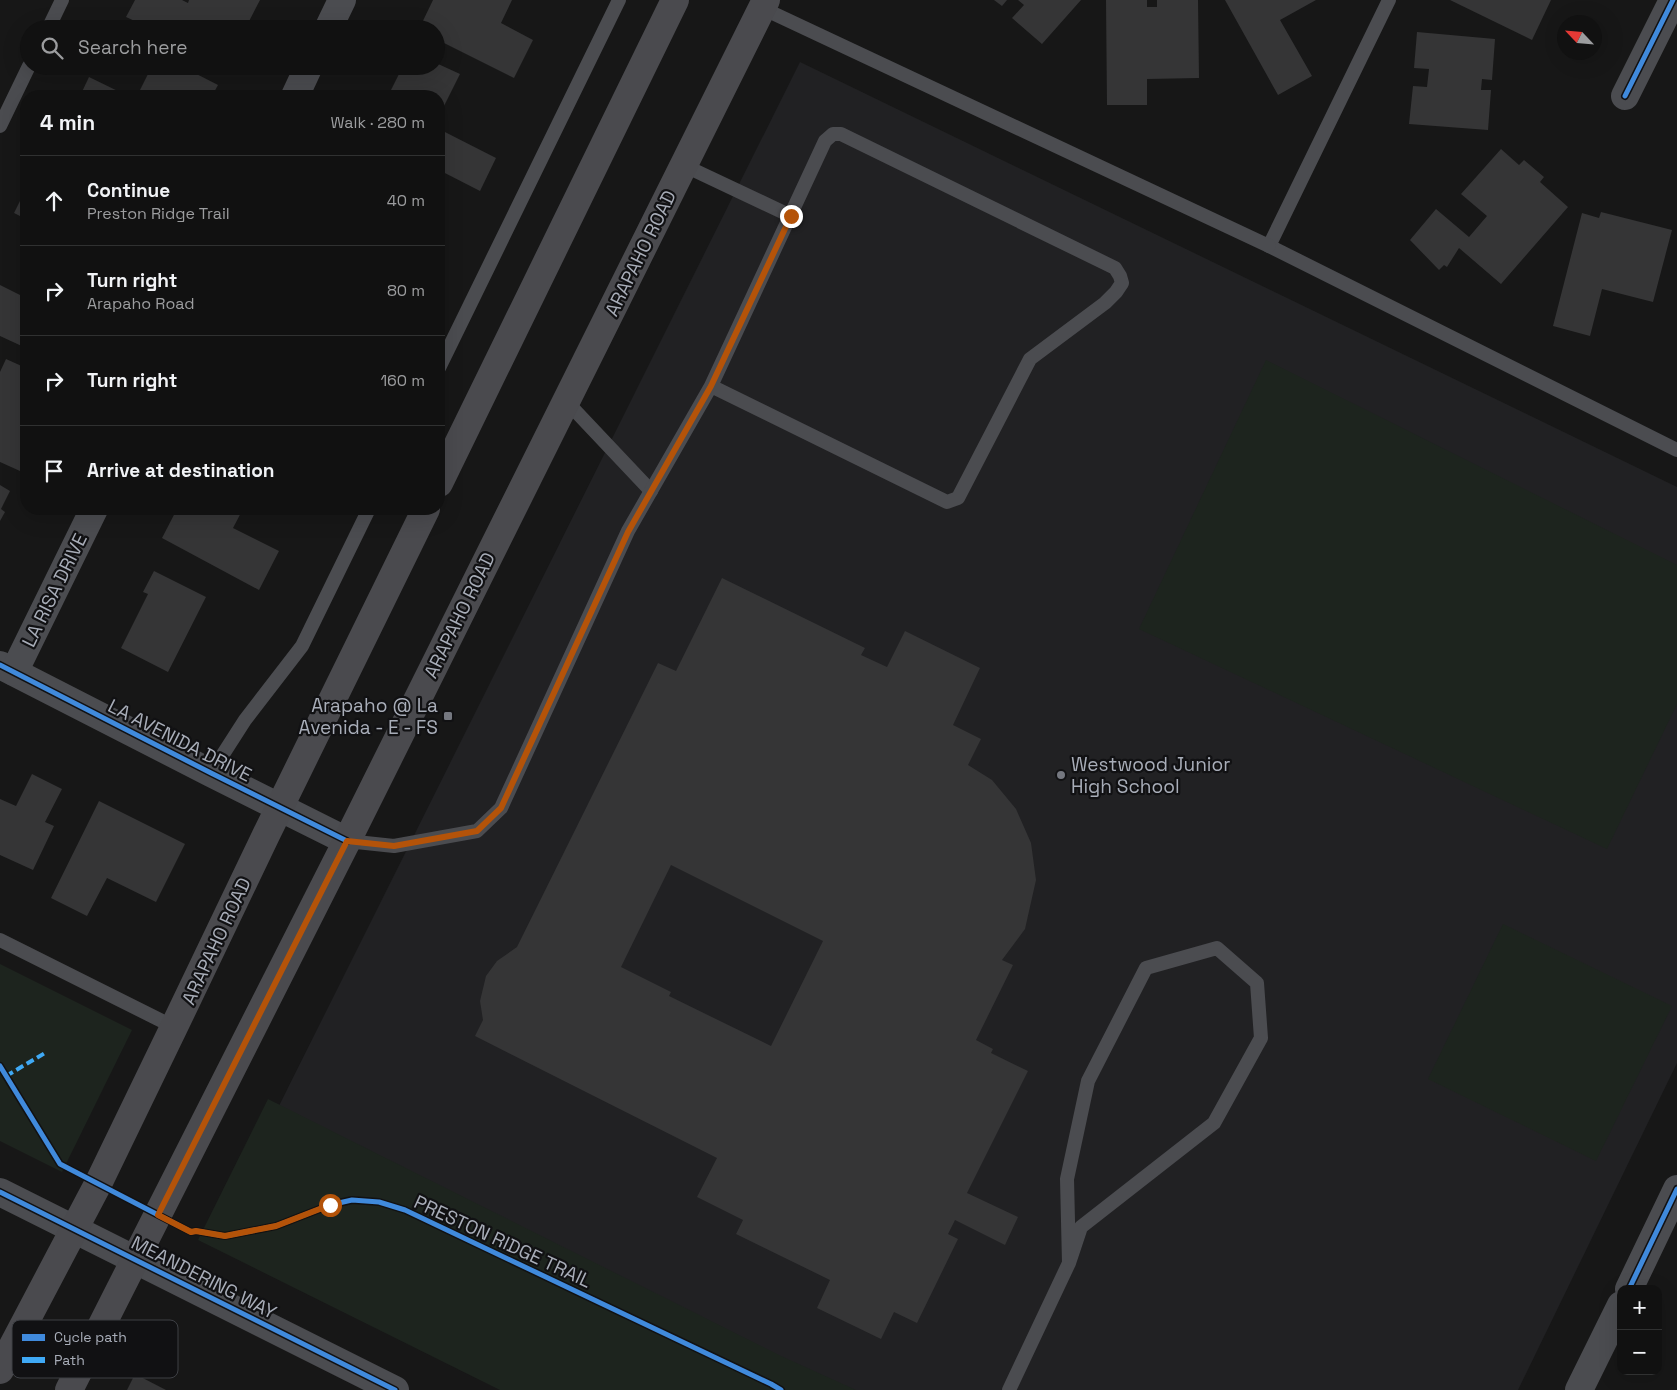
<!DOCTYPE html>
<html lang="en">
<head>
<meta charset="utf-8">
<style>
  body { margin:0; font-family:"Space Grotesk",sans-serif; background:#1e1f1f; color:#f1f3f6 }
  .controls { position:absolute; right:15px; bottom:15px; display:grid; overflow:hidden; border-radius:10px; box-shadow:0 5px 20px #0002 }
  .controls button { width:45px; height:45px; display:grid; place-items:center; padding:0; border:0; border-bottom:1px solid #303131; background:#111; color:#f1f3f6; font:25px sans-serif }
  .compass { position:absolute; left:1557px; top:15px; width:45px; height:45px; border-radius:50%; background:#111; box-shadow:0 5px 20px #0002; rotate:296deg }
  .stop { position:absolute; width:15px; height:15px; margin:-11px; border:4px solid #b45309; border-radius:50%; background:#fff }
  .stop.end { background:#b45309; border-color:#fff; box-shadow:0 1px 5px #0008 }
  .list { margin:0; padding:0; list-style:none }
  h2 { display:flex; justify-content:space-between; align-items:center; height:65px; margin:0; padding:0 20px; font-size:21px }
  h2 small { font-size:16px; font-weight:400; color:#9c9d9f }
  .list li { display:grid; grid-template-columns:32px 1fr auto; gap:15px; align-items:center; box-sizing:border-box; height:90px; padding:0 20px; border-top:1px solid #303131 }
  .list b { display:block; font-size:19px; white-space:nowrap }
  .list p { margin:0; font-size:16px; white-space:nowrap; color:#9c9d9f }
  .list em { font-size:16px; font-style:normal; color:#9c9d9f }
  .icon { flex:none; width:28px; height:28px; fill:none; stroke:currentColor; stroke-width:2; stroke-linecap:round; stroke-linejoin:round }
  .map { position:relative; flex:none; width:1677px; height:1390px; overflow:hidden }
  .search { position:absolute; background:#111; box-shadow:0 5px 20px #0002; left:20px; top:20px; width:425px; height:55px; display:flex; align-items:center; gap:12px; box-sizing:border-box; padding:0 18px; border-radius:28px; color:#9c9d9f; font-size:19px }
  .panel { position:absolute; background:#111; box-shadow:0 5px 20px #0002; left:20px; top:90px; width:425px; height:425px; border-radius:20px }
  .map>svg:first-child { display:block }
</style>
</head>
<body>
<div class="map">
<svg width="1677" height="1390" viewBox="0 0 1677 1390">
  <rect width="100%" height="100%" fill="#171717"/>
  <path fill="#212123" d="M800,62L1677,487V1063L1518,1390H534L218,1228Z"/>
  <g fill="#1d241e">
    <path d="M1266,360L1677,565V704L1607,849L1139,629Z"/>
    <path d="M1503,924L1672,1006L1596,1161L1428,1079Z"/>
    <path d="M0,964L132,1030L62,1172L0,1141Z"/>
    <path d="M268,1099L781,1356L856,1390H500L198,1240Z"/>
  </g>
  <g fill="#353536" fill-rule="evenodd">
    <path d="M135,0H182L188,3L189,0H260L245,29H152L126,17Z"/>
    <path d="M433,0H512L501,23L533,40L514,78L436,39V29H419Z"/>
    <path d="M994,0H1007L1002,6Z"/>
    <path d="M1018,0H1081L1042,44L1012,18L1024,5Z"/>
    <path d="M1106,0H1147V7H1157V0H1198L1199,78L1147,79V105H1107Z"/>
    <path d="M1225,0H1316L1280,20L1312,76L1278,95Z"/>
    <path d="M1450,0H1551L1532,40Z"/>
    <path d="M1417,32L1495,39L1492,80L1482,79L1481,90H1491L1488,130L1409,124L1413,86L1427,87L1429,69L1414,68Z"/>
    <path d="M436,63L460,74L439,116V96H388L403,66H436Z"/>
    <path d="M152,66H181L218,85L212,96H137Z"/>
    <path d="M89,77L128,96H80Z"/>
    <path d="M439,129L496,158L480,191L439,170Z"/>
    <path d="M1501,149L1519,165L1524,160L1544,177L1540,182L1568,207L1501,284L1459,248L1447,267L1444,265L1439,270L1410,240L1436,209L1469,237L1487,216L1461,194Z"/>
    <path d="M26,189V219L14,213Z"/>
    <path d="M1601,212L1672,230L1653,302L1602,289L1590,336L1553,326L1582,213L1599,218Z"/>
    <path d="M0,285L26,298V348L0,336Z"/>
    <path d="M6,359L26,368V459L20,471L0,462V372Z"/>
    <path d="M0,485L10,491L1,509L5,512L0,521Z"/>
    <path d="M177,509H243L233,528L279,551L259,590L162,538Z"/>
    <path d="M154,571L206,597L168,672L121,648L148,594L143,592Z"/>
    <path d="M722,578L865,648L861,655L887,667L905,631L980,668L953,725L981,739L968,765L992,780L1016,809L1031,843L1036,880L1025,929L1002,960L1013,965L976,1040L993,1049L991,1053L1028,1071L967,1193L1018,1217L1005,1245L955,1220L948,1234L958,1239L917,1323L894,1312L881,1339L817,1308L830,1280L736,1234L743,1220L697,1197L717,1158L475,1036L483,1020L480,1001L486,976L497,961L517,947L658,663L676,671ZM671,865L823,941L771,1046L669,996L671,992L621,967Z"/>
    <path d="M32,774L62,789L45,822L54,826L33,870L0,855V799L16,806Z"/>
    <path d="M99,801L185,844L156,902L107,878L87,916L51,898Z"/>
    <path d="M135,1374L166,1390H127Z"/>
  </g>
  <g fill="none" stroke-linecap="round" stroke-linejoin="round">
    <g stroke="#4b4c50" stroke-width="14">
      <path d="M1389,0L1269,246L1677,450"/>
      <path d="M762,8L1269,246"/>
      <path d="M48,29L62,0"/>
      <path d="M0,126L29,66"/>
      <path d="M683,165L791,216"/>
      <path d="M439,368L619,0"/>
      <path d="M566,401L651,491"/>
      <path d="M211,773L245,720L302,646L369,509"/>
      <path d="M347,841L394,846L477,831L501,808L628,531L711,386L947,502L958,498L1030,359L1105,303L1116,292L1122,283L1120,276L1115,268L841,134H833L825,141L711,386"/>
      <path d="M0,940L174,1027"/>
      <path d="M1009,1390L1069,1263L1081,1227L1214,1123L1261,1038L1257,983L1217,948L1146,968L1088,1081L1067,1179L1069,1263"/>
    </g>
    <g stroke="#4b4c50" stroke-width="28">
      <path d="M328,29L342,0"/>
      <path d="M295,96L309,66"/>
      <path d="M1625,96L1673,0"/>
      <path d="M0,665L211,773L347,841"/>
      <path d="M14,672L94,509"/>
    </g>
    <g stroke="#4b4c50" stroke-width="28">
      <path d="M0,1192L395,1390"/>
      <path d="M1629,1289L1677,1189"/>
      <path d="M1579,1390L1621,1305"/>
    </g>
    <g stroke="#4a4a4e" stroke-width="28">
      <path d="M439,483L675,0"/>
      <path d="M0,1370L98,1184L174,1027L266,835L426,509"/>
      <path d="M69,1390L347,841L766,0"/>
    </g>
    <path stroke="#3fa9f5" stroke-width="4" stroke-dasharray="8 4" stroke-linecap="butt" d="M6,1076L45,1053"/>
    <defs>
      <g id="cycleway">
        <path d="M1625,96L1673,0"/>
        <path d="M0,665L211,773L347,841"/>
        <path d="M0,1066L60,1164L191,1232L196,1231L225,1236L276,1226L330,1205L352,1200L379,1202L405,1210L771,1384L781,1390"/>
        <path d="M0,1192L395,1390"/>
        <path d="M1629,1289L1677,1189"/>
      </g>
    </defs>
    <use href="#cycleway" stroke="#111113" stroke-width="8"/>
    <use href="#cycleway" stroke="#408adc" stroke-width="5"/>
  </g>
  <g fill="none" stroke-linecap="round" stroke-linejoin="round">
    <path stroke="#b45309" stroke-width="6" d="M330,1205L276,1226L225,1236L196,1231L191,1232L158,1215L347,841L394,846L477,831L501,808L628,532L711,386L791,216"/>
  </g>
  <g fill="#757880" stroke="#111113" stroke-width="2">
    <rect x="443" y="711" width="10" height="10" rx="2.5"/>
    <circle cx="1061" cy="775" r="5"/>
  </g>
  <g text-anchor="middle" stroke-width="4.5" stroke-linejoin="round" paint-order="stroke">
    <g font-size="19" fill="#a8adb8" stroke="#111113">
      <text transform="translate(640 253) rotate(-64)" y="7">ARAPAHO ROAD</text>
      <text transform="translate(54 590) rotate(-64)" y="7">LA RISA DRIVE</text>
      <text transform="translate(459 615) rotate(-64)" y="7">ARAPAHO ROAD</text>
      <text transform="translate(180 740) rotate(27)" y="7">LA AVENIDA DRIVE</text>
      <text transform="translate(216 941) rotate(-65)" y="7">ARAPAHO ROAD</text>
      <text transform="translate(503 1241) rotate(25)" y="7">PRESTON RIDGE TRAIL</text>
      <text transform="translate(204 1277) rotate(27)" y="7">MEANDERING WAY</text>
    </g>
    <g font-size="19" fill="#a8adb8" stroke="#111113" text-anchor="end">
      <text x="438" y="712">Arapaho @ La<tspan x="438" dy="22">Avenida - E - FS</tspan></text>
      <text x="1071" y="771" text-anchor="start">Westwood Junior<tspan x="1071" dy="22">High School</tspan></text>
    </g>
  </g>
  <rect x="12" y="1320" width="166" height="58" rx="8" fill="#111113" stroke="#3e4045" stroke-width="1"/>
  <rect x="22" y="1334" width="23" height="7" fill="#408adc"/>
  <rect x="22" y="1357" width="23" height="6" fill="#3fa9f5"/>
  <g font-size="14" fill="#a8adb8">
    <text x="54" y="1342">Cycle path</text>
    <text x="54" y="1365">Path</text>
  </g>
</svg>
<div class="controls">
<button>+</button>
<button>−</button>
</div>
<svg class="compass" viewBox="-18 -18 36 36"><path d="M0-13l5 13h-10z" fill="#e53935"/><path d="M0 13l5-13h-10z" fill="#9c9d9f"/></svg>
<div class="stop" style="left:330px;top:1205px"></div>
<div class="stop end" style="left:791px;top:216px"></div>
<div class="search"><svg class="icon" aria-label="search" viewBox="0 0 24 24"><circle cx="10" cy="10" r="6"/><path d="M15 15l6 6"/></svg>Search here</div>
<section class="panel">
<h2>4 min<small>Walk · 280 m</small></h2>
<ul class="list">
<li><svg class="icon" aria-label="ahead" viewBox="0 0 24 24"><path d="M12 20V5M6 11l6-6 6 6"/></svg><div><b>Continue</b><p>Preston Ridge Trail</p></div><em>40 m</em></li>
<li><svg class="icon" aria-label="right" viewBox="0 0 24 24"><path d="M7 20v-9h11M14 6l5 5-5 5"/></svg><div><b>Turn right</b><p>Arapaho Road</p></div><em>80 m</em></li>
<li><svg class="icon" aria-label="right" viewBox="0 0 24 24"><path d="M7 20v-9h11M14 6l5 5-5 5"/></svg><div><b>Turn right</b></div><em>160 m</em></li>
<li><svg class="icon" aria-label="arrive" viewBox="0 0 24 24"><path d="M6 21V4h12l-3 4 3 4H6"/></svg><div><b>Arrive at destination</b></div></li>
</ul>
</section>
</div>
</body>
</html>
